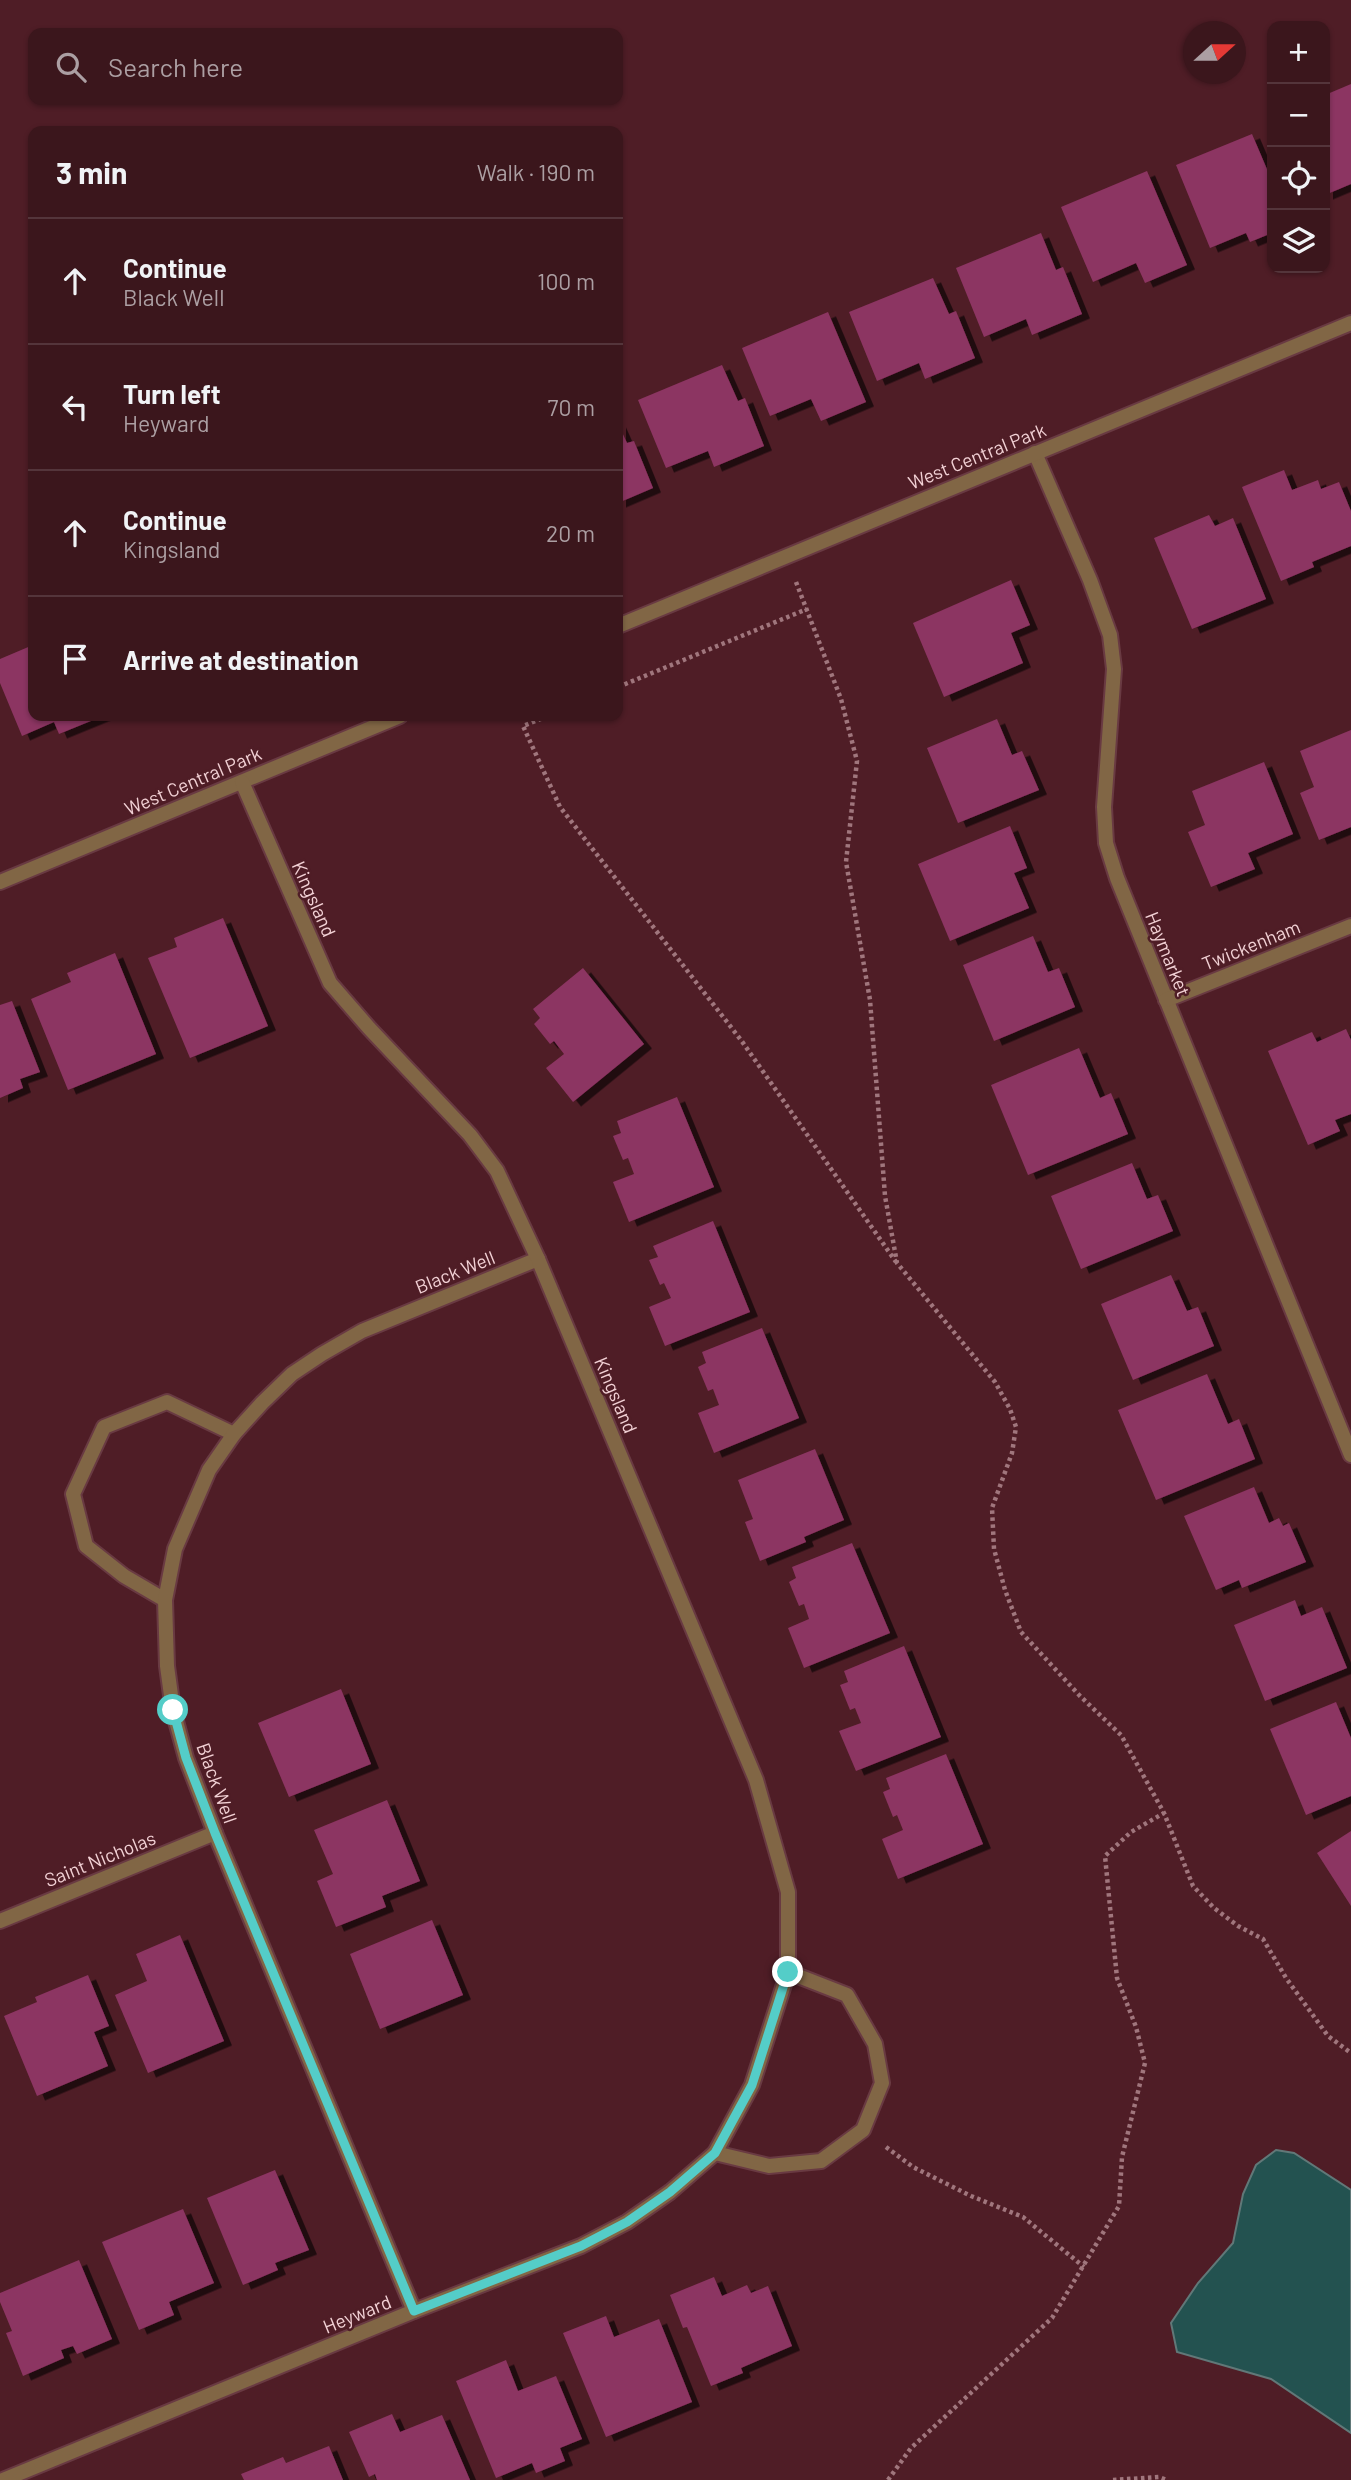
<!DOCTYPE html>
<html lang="en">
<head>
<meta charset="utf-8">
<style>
  body { margin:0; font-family:Barlow,sans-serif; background:#421f25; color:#f1f3f6 }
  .controls { position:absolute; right:21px; top:21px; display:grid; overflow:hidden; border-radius:14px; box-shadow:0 2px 5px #0004 }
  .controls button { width:63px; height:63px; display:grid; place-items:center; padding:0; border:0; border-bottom:2px solid #54353b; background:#3b161c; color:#f1f3f6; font:35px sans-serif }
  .compass { position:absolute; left:1183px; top:21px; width:63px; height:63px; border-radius:50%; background:#3b161c; box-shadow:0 2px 5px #0004; rotate:69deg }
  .stop { position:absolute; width:21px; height:21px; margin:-16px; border:5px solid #54cdc8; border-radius:50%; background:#fff }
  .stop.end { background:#54cdc8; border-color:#fff; box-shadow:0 2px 7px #0008 }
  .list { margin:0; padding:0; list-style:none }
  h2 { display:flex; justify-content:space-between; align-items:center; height:91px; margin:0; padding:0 28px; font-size:30px }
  h2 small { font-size:23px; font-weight:400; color:#ac9fa3 }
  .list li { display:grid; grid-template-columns:46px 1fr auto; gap:21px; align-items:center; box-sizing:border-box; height:126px; padding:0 28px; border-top:2px solid #54353b }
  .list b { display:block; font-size:26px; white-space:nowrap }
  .list p { margin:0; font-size:23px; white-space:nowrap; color:#ac9fa3 }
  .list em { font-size:23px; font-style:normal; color:#ac9fa3 }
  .icon { flex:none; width:38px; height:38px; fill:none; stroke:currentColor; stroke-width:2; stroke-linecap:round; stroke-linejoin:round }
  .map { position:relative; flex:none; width:1351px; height:2480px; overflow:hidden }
  .search { position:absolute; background:#3b161c; box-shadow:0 2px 5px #0004; left:28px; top:28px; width:595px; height:77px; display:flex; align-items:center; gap:18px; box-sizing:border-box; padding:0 24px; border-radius:14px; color:#ac9fa3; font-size:26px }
  .panel { position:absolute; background:#3b161c; box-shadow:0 2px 5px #0004; left:28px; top:126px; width:595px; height:595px; border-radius:14px }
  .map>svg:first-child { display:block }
</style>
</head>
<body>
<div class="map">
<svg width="1351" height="2480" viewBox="0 0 1351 2480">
  <defs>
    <filter id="shadow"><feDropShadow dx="8" dy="4.5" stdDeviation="0" flood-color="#0009"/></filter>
  </defs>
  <rect width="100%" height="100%" fill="#4f1d26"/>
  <path fill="#235250" stroke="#617878" stroke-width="2" d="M1276,2150L1294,2153L1351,2190V2433L1271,2379L1177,2352L1171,2323L1198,2283L1233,2243L1243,2194L1256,2165Z"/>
  <g fill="#8c3462" filter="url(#shadow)">
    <path d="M1351,84V184L1325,195V95Z"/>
    <path d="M1252,134L1272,181V233L1250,242L1246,233L1210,248L1176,165Z"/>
    <path d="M1147,171L1187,265L1145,283L1136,263L1093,282L1061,207Z"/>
    <path d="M1041,233L1056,270L1063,267L1082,314L1032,335L1026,319L984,337L956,268Z"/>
    <path d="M933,278L949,314L956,311L975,358L925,379L919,363L877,381L849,312Z"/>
    <path d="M828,312L866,402L821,421L811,399L770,416L742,348Z"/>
    <path d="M722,365L738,401L745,398L764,446L714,467L708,451L666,468L638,400Z"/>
    <path d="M618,423L627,443L634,441L653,488L618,503Z"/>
    <path d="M1284,470L1292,490L1318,480L1321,489L1339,482L1351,511V546L1312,562L1314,567L1281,581L1242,487Z"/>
    <path d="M1209,515L1215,526L1233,518L1266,599L1192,629L1154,538Z"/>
    <path d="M1011,580L1030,625L1011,633L1023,663L944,697L913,623Z"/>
    <path d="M33,645V716H103L59,734L54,722L22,736L0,683V659Z"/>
    <path d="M997,719L1012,755L1022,751L1039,790L958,823L927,748Z"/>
    <path d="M1351,730V827L1319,840L1300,793L1314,787L1300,751Z"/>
    <path d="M1264,762L1293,834L1248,853L1255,869L1211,887L1188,832L1205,825L1192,791Z"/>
    <path d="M1010,826L1027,868L1014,873L1029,908L950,941L918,864Z"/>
    <path d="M223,918L268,1026L190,1058L148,958L177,947L174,938Z"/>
    <path d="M1033,936L1048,972L1059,968L1075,1007L994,1041L963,965Z"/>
    <path d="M115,953L156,1054L68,1090L31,999L71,982L67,973Z"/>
    <path d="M583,968L644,1044L573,1102L546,1068L564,1054L554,1041L550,1044L534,1024L540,1018L533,1009Z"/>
    <path d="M12,1001L40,1072L20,1079L23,1088L0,1098V1005Z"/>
    <path d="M1346,1029L1351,1040V1114L1335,1120L1340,1131L1308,1145L1268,1051L1312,1032L1317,1042Z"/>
    <path d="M1079,1048L1100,1098L1111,1093L1128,1134L1028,1175L991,1085Z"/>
    <path d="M677,1097L714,1187L629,1222L613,1182L634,1174L628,1158L623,1160L613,1136L621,1133L617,1121Z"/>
    <path d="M1132,1163L1147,1199L1158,1195L1173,1231L1081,1269L1051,1196Z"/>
    <path d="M713,1221L750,1312L665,1346L649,1307L671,1298L664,1283L660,1285L649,1260L658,1257L653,1246Z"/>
    <path d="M1171,1275L1187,1311L1198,1307L1214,1346L1133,1380L1101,1304Z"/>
    <path d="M762,1328L799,1418L714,1453L698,1413L719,1405L713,1389L708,1391L698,1367L706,1363L702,1352Z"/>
    <path d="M1207,1374L1228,1424L1239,1419L1255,1459L1156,1500L1118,1410Z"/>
    <path d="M815,1449L844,1520L804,1537L806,1542L760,1561L745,1522L753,1519L738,1480Z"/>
    <path d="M1254,1487L1269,1523L1279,1518L1283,1526L1289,1523L1306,1562L1242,1588L1239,1580L1216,1590L1184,1516Z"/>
    <path d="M852,1543L890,1633L804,1668L788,1628L809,1619L804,1604L799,1606L789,1582L796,1578L792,1567Z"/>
    <path d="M1295,1600L1301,1616L1322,1607L1347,1668L1265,1701L1234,1625Z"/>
    <path d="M904,1646L941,1737L856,1771L839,1731L861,1723L855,1708L850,1710L840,1685L848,1682L844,1671Z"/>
    <path d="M341,1689L371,1764L289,1797L258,1723Z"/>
    <path d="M1336,1702L1351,1738V1796L1306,1815L1270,1729Z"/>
    <path d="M946,1754L983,1844L898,1879L882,1839L903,1830L897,1815L893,1817L883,1792L890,1789L886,1778Z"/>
    <path d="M387,1800L420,1881L382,1896L386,1907L336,1927L317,1881L333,1874L314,1830Z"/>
    <path d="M1351,1831V1906L1317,1853Z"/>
    <path d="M432,1920L463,1995L380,2029L350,1954Z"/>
    <path d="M180,1935L224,2041L148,2073L115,1995L147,1981L136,1954Z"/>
    <path d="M88,1975L109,2026L94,2032L108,2066L37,2096L4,2016L37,2002L35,1997Z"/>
    <path d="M275,2170L309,2250L275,2263L278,2270L243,2285L207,2198Z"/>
    <path d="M183,2209L214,2283L169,2302L174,2315L139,2330L102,2242Z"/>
    <path d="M79,2260L112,2339L77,2354L73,2346L61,2350L64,2358L23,2376L6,2333L12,2331L0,2302V2293Z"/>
    <path d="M714,2277L722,2296L747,2285L751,2293L768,2286L792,2346L741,2368L743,2373L711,2386L687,2327L683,2328L670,2295Z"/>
    <path d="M606,2316L614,2337L659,2319L692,2402L606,2437L563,2333Z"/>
    <path d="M506,2360L518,2391L556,2376L582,2439L560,2448L565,2461L536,2473L532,2463L496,2478L456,2381Z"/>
    <path d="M392,2414L400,2432L442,2415L470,2480H377L375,2474L369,2477L349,2432Z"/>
    <path d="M329,2446L343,2480H244L241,2474L283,2457L286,2463Z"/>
  </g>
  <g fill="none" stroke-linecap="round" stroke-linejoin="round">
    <defs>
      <g id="service">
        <path d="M165,1600L124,1576L86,1546L73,1494L104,1427L167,1402L234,1434"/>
        <path d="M715,2153L769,2166L821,2161L863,2130L882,2083L875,2044L847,1995L788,1972"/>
      </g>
      <g id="minor">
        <path d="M1035,453L1090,580L1110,635L1114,669L1104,807L1106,843L1117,878L1351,1455"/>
        <path d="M618,626L1351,323"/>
        <path d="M0,882L400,716"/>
        <path d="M1166,1000L1351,926"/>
        <path d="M0,1921L215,1833"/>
        <path d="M414,2311L215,1833L186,1758L173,1710L167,1666L165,1600L175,1549L209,1470L234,1434L262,1403L292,1374L322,1354L362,1331L538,1259"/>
        <path d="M3,2480L414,2311L581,2246L627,2222L670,2192L715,2153L752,2085L788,1972V1892L756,1780L538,1259L497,1171L470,1135L369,1028L330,983L242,782"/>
      </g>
    </defs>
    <use href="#service" stroke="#693a42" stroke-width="18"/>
    <use href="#minor" stroke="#693a42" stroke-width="18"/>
    <g stroke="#a0767d" stroke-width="4.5" stroke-dasharray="3.5 3.5" stroke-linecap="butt">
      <path d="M796,582L841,699L857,761L846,862L870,1000L885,1196L897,1263L995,1382L1010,1409L1016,1427L1012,1453L992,1508L994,1549L1005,1590L1021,1632L1080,1696L1121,1735L1164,1813L1193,1886L1214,1908L1238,1926L1263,1939L1286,1978L1328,2036L1351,2053"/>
      <path d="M618,687L807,609"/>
      <path d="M548,716L523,726L560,807L741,1040L896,1262"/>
      <path d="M886,2147L913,2167L971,2196L1023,2217L1084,2267"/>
      <path d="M888,2480L911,2448L1052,2318L1119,2206L1122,2157L1145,2063L1136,2027L1117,1978L1105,1856L1131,1832L1164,1813"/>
      <path d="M1113,2480L1159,2477L1167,2480"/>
    </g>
    <use href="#service" stroke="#816645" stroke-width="14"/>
    <use href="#minor" stroke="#816645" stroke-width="14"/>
  </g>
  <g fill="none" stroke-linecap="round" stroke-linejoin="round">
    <path stroke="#54cdc8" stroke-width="9" d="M173,1710L186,1758L215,1833L414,2311L581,2246L627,2222L670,2192L715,2153L752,2085L788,1972"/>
  </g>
  <g text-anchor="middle" stroke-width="5" stroke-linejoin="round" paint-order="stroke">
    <g font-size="19" fill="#f2d1d5" stroke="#4f1d26">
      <text transform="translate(977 456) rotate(-22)" y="7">West Central Park</text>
      <text transform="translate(193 781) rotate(-23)" y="7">West Central Park</text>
      <text transform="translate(314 899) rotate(66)" y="7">Kingsland</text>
      <text transform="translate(1251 945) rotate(-22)" y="7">Twickenham</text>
      <text transform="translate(1168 954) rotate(68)" y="7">Haymarket</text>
      <text transform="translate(455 1272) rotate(-22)" y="7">Black Well</text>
      <text transform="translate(616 1395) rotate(67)" y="7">Kingsland</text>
      <text transform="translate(217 1783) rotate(70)" y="7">Black Well</text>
      <text transform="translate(100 1859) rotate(-22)" y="7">Saint Nicholas</text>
      <text transform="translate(357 2314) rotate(-22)" y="7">Heyward</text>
    </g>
  </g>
</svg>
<div class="controls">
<button>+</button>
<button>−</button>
<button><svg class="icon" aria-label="locate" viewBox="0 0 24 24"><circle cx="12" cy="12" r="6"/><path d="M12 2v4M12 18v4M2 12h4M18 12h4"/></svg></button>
<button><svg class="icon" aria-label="layers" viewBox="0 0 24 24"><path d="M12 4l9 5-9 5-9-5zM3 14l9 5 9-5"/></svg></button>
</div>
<svg class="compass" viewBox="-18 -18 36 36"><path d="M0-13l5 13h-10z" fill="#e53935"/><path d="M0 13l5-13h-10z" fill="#ac9fa3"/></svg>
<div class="stop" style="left:173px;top:1710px"></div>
<div class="stop end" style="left:788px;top:1972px"></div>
<div class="search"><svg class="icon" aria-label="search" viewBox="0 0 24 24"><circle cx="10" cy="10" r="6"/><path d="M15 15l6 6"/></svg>Search here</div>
<section class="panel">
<h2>3 min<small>Walk · 190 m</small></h2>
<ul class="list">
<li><svg class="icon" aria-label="ahead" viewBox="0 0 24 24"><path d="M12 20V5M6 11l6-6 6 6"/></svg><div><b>Continue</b><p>Black Well</p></div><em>100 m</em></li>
<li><svg class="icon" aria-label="left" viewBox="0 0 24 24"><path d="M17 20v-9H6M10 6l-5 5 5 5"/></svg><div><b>Turn left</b><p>Heyward</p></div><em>70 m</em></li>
<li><svg class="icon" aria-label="ahead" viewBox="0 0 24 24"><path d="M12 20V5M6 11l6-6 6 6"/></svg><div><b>Continue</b><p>Kingsland</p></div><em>20 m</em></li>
<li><svg class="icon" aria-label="arrive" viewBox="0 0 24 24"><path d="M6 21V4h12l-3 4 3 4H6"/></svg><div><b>Arrive at destination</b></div></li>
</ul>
</section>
</div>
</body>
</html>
